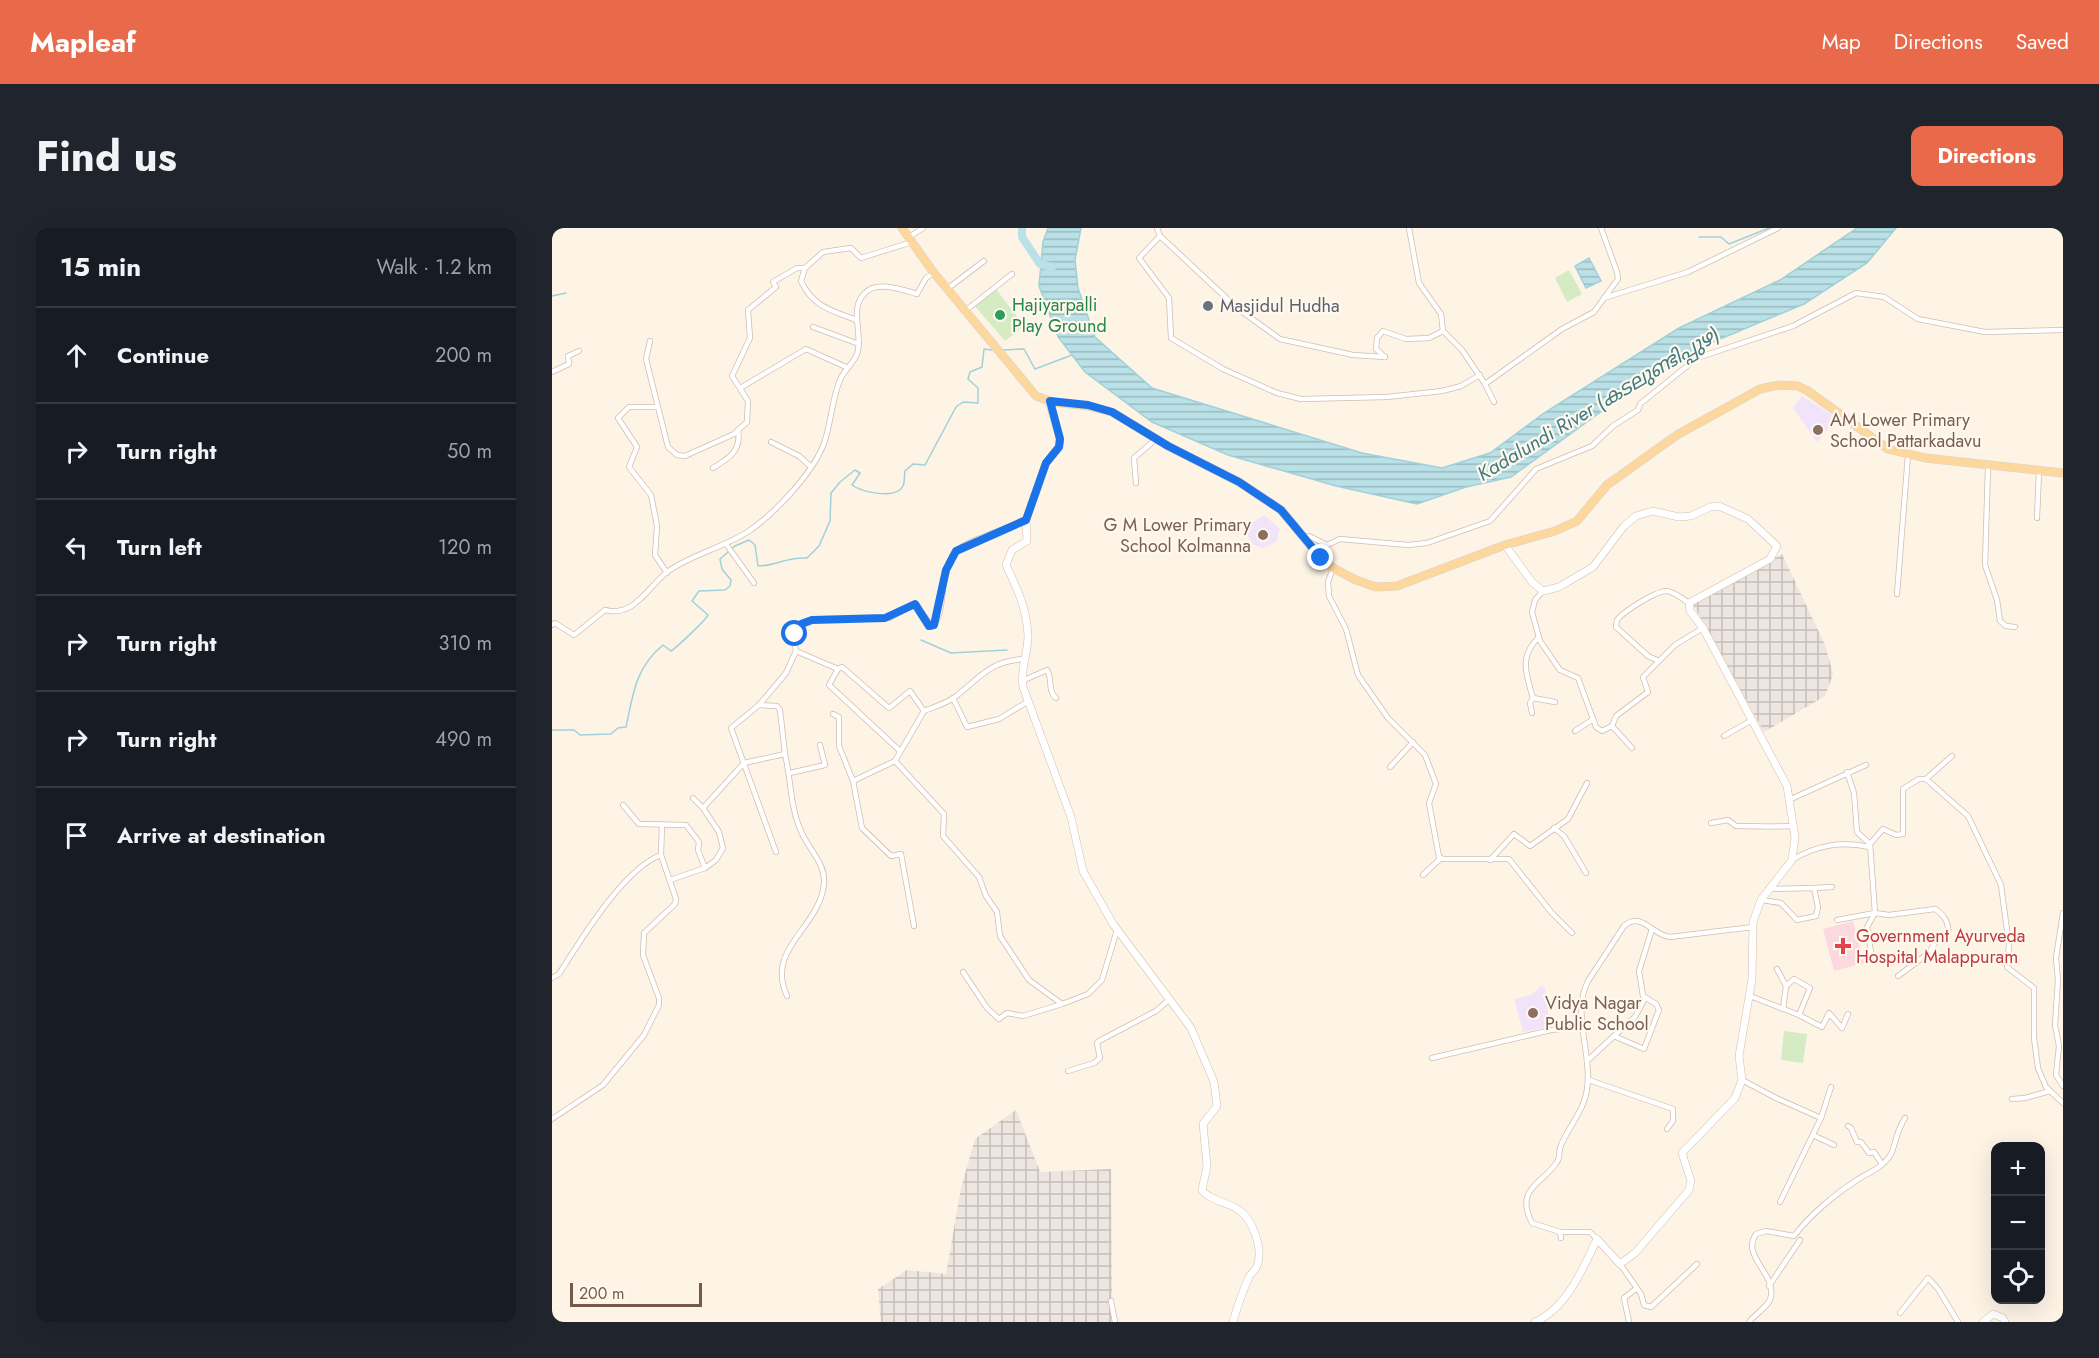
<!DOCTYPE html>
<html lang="en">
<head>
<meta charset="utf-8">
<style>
  body { margin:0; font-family:Jost,"Noto Sans Malayalam",sans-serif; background:#20242c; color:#f1f3f6 }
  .controls { position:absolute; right:18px; bottom:18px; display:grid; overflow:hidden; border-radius:12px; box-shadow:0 6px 24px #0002 }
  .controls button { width:54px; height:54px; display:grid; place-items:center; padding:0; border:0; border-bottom:2px solid #363941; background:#171b24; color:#f1f3f6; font:30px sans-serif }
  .scale { position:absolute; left:18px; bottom:15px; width:132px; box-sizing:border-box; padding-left:6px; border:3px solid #77594a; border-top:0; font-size:16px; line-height:21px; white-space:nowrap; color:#77594a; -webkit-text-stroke:4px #fff8ed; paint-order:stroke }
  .stop { position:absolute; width:18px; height:18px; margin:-14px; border:4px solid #1a73e8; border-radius:50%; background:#fff }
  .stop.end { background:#1a73e8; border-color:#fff; box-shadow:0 2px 6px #0008 }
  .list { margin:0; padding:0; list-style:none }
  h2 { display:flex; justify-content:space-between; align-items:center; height:78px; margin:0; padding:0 24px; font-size:26px }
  h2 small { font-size:20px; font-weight:400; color:#9ea1a6 }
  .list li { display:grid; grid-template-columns:39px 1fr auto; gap:18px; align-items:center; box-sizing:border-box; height:96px; padding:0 24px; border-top:2px solid #363941 }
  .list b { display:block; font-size:22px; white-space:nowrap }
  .list em { font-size:20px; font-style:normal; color:#9ea1a6 }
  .icon { flex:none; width:33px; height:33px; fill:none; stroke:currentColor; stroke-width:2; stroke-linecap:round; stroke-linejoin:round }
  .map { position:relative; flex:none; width:1511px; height:1094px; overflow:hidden; border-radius:12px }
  header { display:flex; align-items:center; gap:36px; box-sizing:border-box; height:84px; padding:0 30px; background:#e86a4a; color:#fff }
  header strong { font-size:28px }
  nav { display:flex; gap:33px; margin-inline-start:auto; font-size:21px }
  .intro { display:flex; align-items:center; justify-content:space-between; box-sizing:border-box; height:144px; padding:0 36px }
  h1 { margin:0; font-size:42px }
  .button { padding:15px 27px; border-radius:12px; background:#e86a4a; color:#fff; font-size:21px; font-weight:700 }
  main { display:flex; gap:36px; padding:0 36px }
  aside { flex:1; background:#171b24; border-radius:12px; box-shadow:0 6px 24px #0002 }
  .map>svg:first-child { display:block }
</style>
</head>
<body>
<header>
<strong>Mapleaf</strong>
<nav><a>Map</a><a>Directions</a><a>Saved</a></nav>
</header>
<div class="intro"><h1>Find us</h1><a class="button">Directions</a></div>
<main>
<aside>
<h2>15 min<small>Walk · 1.2 km</small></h2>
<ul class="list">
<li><svg class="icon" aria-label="ahead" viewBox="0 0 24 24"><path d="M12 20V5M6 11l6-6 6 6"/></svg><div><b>Continue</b></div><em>200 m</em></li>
<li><svg class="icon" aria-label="right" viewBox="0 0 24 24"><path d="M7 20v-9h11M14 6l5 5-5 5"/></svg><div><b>Turn right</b></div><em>50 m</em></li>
<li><svg class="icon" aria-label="left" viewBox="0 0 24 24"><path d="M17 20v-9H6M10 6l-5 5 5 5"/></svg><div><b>Turn left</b></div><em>120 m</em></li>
<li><svg class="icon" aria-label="right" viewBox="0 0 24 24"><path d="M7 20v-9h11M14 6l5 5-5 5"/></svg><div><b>Turn right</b></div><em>310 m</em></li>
<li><svg class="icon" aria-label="right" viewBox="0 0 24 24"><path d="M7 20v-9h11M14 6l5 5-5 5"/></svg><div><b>Turn right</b></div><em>490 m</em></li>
<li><svg class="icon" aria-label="arrive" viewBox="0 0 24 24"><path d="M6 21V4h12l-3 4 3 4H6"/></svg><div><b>Arrive at destination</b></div></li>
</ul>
</aside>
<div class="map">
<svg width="1511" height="1094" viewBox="0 0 1511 1094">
  <defs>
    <pattern id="industrial-grid" width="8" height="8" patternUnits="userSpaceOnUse" patternTransform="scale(1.5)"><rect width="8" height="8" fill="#ede6e0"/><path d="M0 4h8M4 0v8" fill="none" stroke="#c5bdb8"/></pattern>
    <pattern id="water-rules" width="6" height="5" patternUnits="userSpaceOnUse" patternTransform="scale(1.5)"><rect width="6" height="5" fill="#bae1e7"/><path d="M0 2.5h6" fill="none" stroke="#9cb9bd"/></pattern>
  </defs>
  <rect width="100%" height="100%" fill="#fdf4e6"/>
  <g fill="url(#industrial-grid)">
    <path d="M1230,326L1273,417L1281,446L1273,468L1212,504L1141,376Z"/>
    <path d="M464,882L488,944L559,941L560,1067L566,1094H329L326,1061L355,1042L394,1046L409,960L423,911Z"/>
  </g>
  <g fill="#f1e3f9">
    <path d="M1250,168L1285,190L1265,214L1241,180Z"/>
    <path d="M712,287L728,301L724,314L711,320L702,317L691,301Z"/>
    <path d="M990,757L993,760L998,798L971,804L962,771L979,767Z"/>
  </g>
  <path fill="#fbd9de" d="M1301,693L1312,735L1282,743L1271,701Z"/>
  <g fill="#d5ebc4">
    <path d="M1017,42L1030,66L1015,74L1003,50Z"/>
    <path d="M444,61L472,98L453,113L422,77Z"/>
    <path d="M1232,803L1255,806L1251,835L1229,832Z"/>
  </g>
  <g fill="url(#water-rules)" stroke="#a0d1d9" stroke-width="1.5">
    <path d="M496,0H529L523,32L526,60L543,109L600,160L810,225L890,240L938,225L992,185L1127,100L1228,52L1305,0H1344L1315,35L1252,76L1123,130L959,249L914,259L865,276L784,258L676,227L600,194L533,144L506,109L487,58L491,14Z"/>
    <path d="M1037,30L1049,53L1034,60L1023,38Z"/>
  </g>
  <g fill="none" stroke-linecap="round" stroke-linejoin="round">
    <g stroke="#a0d1d9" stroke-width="1.5">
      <path d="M1147,9H1169L1177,16L1217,0"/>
      <path d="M0,68L14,65"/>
      <path d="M450,122L472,121L483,141L520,127"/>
      <path d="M369,412L399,425L455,422"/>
      <path d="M0,502H22L28,507L59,506L66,500L74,499C81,467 83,440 111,417L119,423C124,420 155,391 156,387L140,373L147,363L173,362L178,358L179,352L170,341L168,331L183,318L197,312L203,317L206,338C224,338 233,329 255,330L267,318L278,293L279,265L288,254L303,242L308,245L300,257C310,264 344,272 351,258C353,254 352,247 353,243L361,236L373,237L404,179L411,174L426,175V160L416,151L418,144L430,139L432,121L440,122"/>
    </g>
    <path stroke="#bae1e7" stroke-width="8" d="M470,0V9L488,36L500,39"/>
    <defs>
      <g id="street">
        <path d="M605,0L608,8L685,80L728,111L801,127L833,129"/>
        <path d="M857,0L867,55L889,86L891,103L910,122L933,156L1010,101L1042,84L1066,51L1065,44L1049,0"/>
        <path d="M608,8L587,30L617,70L619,110L671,141L725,165L749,171L835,169L890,163L909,158L928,147"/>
        <path d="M357,9L371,0"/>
        <path d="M253,40L249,53C261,79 279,82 304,92"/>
        <path d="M395,61L432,33"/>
        <path d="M1052,70L1136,44L1226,0"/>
        <path d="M413,83L460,46"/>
        <path d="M261,99L307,116"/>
        <path d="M98,113L94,131L116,219L125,227L133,228L182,206L195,194L196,173L180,148L198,110L196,82L224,59L221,54L245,40H253L271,24L299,20L309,30L360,14"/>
        <path d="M833,129L824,121L825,110L831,103L854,111L877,110L891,103"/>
        <path d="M0,144L17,136L16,128L27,123"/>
        <path d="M933,156L942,174"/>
        <path d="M190,159L254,121L294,139"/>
        <path d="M105,179H77L66,190L85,219L77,239L99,267L105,298L103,327L115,345"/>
        <path d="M219,214L247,228L258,238"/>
        <path d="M1436,238L1433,337L1445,372L1448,393L1454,398L1463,399"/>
        <path d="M161,240C176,231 190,223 186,202"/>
        <path d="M584,255L582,230L604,211"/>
        <path d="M1485,290L1487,243"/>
        <path d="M752,310L757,308L775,317L788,311L856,317L875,315L938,293L984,241L1040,218L1061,198L1086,182L1088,176L1145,130L1241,98L1304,65L1332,69L1366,91L1433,104L1511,102"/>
        <path d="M174,316L202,355"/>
        <path d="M781,340L776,354L777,368L794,401L806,447L836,490L873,527L884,556L877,575L887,629L891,631H957L999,684L1020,705"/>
        <path d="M991,363L983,372L980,384L988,413L1008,442L1026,450L1044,499L1050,503L1060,498L1080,520"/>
        <path d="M1345,366L1356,227"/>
        <path d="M1137,375C1131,371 1122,364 1115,363C1105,362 1071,384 1065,392L1064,399L1096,428L1107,433L1123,417L1151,400"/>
        <path d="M0,397L3,395L22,407L53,382C82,390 96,359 115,344C140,326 171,320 197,303C222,286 259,247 271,218C279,199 279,173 288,152C292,142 301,136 305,126C312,107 296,81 313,65C325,52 351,62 365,66L374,50L382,45"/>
        <path d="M986,410C967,429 974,446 981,470L1003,474"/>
        <path d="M244,423L286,441L290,439L337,480L358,463L372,483C382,479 395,475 403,469C429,449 437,433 473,431"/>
        <path d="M286,441L277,457L347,522"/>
        <path d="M470,453L495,442C501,451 495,462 504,470"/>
        <path d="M401,470L415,499L447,491L475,474"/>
        <path d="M207,477L225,478L228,482L233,526"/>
        <path d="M372,483L343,533L392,586L391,608L427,649L434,668L445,684L448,708L477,752L510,776L536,766L550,752L565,702"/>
        <path d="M980,485L978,475L981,470"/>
        <path d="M281,486L287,489V518L301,553L343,533"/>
        <path d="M1060,498L1064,488L1096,464L1091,449L1107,433"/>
        <path d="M1023,503L1040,492"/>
        <path d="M1172,508L1200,492"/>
        <path d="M838,539L861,514"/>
        <path d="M1295,544L1302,565L1305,604L1318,616"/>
        <path d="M238,545L273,537L268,517"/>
        <path d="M1374,551L1400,528"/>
        <path d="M301,553L310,600L339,628L349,626L362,698"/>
        <path d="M141,570L151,580"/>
        <path d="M1239,571L1314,537"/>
        <path d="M71,577L87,596L134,597L147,614L146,622L153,640L118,652"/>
        <path d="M1159,595L1176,592L1184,598C1204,598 1222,599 1242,598"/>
        <path d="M1002,600L1012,608L1034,645"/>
        <path d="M224,624L179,500L207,477L234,445L244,423L242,413L245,400L260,392L337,390L363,376L380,398C396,384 385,343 404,323C414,313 459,299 474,292"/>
        <path d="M938,632L962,606L978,618L1016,591L1035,555"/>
        <path d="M1240,632C1265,617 1289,613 1318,619"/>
        <path d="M153,640L164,632L171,620L167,604L151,580L192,535L233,526C239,551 238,579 249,603C256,621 274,635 272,656C267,701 213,720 235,768"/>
        <path d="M871,647L889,630"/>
        <path d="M1262,660L1280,659"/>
        <path d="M1210,672L1229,675L1245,692L1264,688L1266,679L1262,660L1216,661"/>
        <path d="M1511,685L1504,730L1506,752L1503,797L1507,818L1504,847L1511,858"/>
        <path d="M1285,692L1323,685"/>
        <path d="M1319,724L1315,699L1323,685"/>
        <path d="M1225,741L1234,758"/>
        <path d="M411,744L435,780L447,791L455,785L471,788L510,776"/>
        <path d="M1346,748L1377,725L1384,713L1395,709C1399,698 1393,687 1383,681L1337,687L1323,685L1318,616L1331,601L1344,607L1351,606V561L1367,551H1374L1416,588L1449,657L1457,717L1455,739L1482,760V810L1486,840L1494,859L1511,875"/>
        <path d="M0,750L7,746C28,713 72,640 109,627L110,596"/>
        <path d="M1198,768L1247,787L1270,799L1277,785L1290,800L1296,786"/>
        <path d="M1231,781L1234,758L1242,751L1258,760L1247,787"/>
        <path d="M1062,808L1083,789L1093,770"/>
        <path d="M880,830L999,802L1031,799"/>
        <path d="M1035,833L1062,808L1092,821L1107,782L1104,776L1091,768L1087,743L1100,701"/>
        <path d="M516,843L542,835L548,830L545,815L547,813L604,783L618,771"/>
        <path d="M1037,852L1121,881V893L1115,901"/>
        <path d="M1190,852L1224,870L1269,890L1228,974"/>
        <path d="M1460,871L1473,870L1498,863"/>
        <path d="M1269,890L1279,859"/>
        <path d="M0,891L51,857L92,807L107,777V770L91,727L92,705L123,676L124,671L109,627"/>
        <path d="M1296,898L1299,900L1305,914H1309L1317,925L1322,924L1330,936"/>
        <path d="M1261,907L1282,917"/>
        <path d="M1008,1004H1038L1045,1011"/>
        <path d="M1009,1010L1008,1004L980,995C962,960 991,956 1005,934C1008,930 1007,925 1008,920C1013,905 1025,891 1031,876C1047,837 1017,790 1036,753L1072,698C1090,683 1100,707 1118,709L1201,699"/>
        <path d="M1068,1036L1089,1066L1092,1077L1099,1079L1145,1036"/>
        <path d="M1217,1058L1248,1012"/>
        <path d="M559,1073L563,1094"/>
        <path d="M1348,1085L1376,1050L1386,1061L1406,1094"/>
        <path d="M1077,1094L1072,1070L1085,1060"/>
        <path d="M1197,1094C1203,1086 1218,1078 1219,1068C1223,1045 1189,1028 1204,1006L1214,1003L1242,1008C1258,987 1283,966 1305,952C1317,944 1329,941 1338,928C1343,920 1344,903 1353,890"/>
      </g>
      <g id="secondary">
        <path d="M497,173L508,211L507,219L494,235L474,292L475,313L460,322L454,337C465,360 475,381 476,408C476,426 468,441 471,459L519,589L531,643L561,696L639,800L662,854L665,878L651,896L655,938L650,962C656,972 676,974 687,982C700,991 712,1021 705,1038C704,1042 699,1045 697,1049C691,1063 685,1079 681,1094"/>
        <path d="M953,317L980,354L991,363L1007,359L1041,339L1072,298L1084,288L1101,283L1127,289L1139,288L1158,279L1167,278L1196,291L1225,318L1218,331L1137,375L1138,383L1151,400L1235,558L1243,609L1240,632L1209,672L1201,694L1200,751L1187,828L1190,852L1183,870L1130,925L1139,953L1137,962L1083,1025L1068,1036L1045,1011C1031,1041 1014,1081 983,1094"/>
        <path d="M1431,1094L1441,1086L1451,1090L1453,1094"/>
      </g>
      <path id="primary" d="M350,0L382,45L484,168L500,174L536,178L560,184L616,218L687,254L729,282L769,330L781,340L804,352L824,359L845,358L953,317L1003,303L1025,293L1055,257L1125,207L1208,161L1227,157L1246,158L1256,163L1336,221L1373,230L1511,245"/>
    </defs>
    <use href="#street" stroke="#d1bdae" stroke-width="6"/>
    <use href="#secondary" stroke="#d4bdac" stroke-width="8"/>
    <use href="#primary" stroke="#dcd4d0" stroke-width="9"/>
    <use href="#street" stroke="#fff" stroke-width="4.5"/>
    <use href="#secondary" stroke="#fff" stroke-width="7"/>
    <use href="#primary" stroke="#fcd79e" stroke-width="8"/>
  </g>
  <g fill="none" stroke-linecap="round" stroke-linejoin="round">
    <path stroke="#1a73e8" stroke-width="8" d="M243,406L249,396L260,392L333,390L363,376L377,398L382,397L394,342L404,323L474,292L494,235L507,219L508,211L498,173L536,177L560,184L616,218L687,254L729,282L769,330"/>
  </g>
  <circle fill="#6b7280" stroke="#fff8ed" stroke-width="2" cx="656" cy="78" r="6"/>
  <circle fill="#2e9e5b" stroke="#fff8ed" stroke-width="2" cx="448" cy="87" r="6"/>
  <g fill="#8d6e63" stroke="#fff8ed" stroke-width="2">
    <circle cx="1266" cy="202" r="6"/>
    <circle cx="711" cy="307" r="6"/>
    <circle cx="981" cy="785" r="6"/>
  </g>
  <path fill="#e0444e" stroke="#fff8ed" stroke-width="2" d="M1288 709h6v6h6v6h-6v6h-6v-6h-6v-6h6z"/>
  <g text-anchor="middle" stroke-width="4.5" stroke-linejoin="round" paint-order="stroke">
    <g font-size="18" fill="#27864d" stroke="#fff8ed" text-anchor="start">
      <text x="460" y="83">Hajiyarpalli<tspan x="460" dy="21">Play Ground</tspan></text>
    </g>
    <g font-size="18" fill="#5b616d" stroke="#fff8ed" text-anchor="start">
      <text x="668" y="84">Masjidul Hudha</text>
    </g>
    <g font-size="18" fill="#785e54" stroke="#fff8ed" text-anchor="start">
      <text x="1278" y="198">AM Lower Primary<tspan x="1278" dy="21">School Pattarkadavu</tspan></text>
      <text x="699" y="303" text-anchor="end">G M Lower Primary<tspan x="699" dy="21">School Kolmanna</tspan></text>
      <text x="993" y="781">Vidya Nagar<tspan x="993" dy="21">Public School</tspan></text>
    </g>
    <g font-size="18" fill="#be3a42" stroke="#fff8ed" text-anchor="start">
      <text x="1304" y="714">Government Ayurveda<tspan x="1304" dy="21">Hospital Malappuram</tspan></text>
    </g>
    <g font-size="20" font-style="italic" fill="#407a83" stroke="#fff8ed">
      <text transform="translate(1046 176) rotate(-31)" y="7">Kadalundi River (കടലുണ്ടിപ്പുഴ)</text>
    </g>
  </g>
</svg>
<div class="controls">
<button>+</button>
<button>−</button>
<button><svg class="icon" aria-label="locate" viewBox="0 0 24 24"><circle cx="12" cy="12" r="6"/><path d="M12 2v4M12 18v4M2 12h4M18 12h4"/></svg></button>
</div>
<div class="scale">200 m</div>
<div class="stop" style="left:243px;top:406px"></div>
<div class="stop end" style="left:769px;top:330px"></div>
</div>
</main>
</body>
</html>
